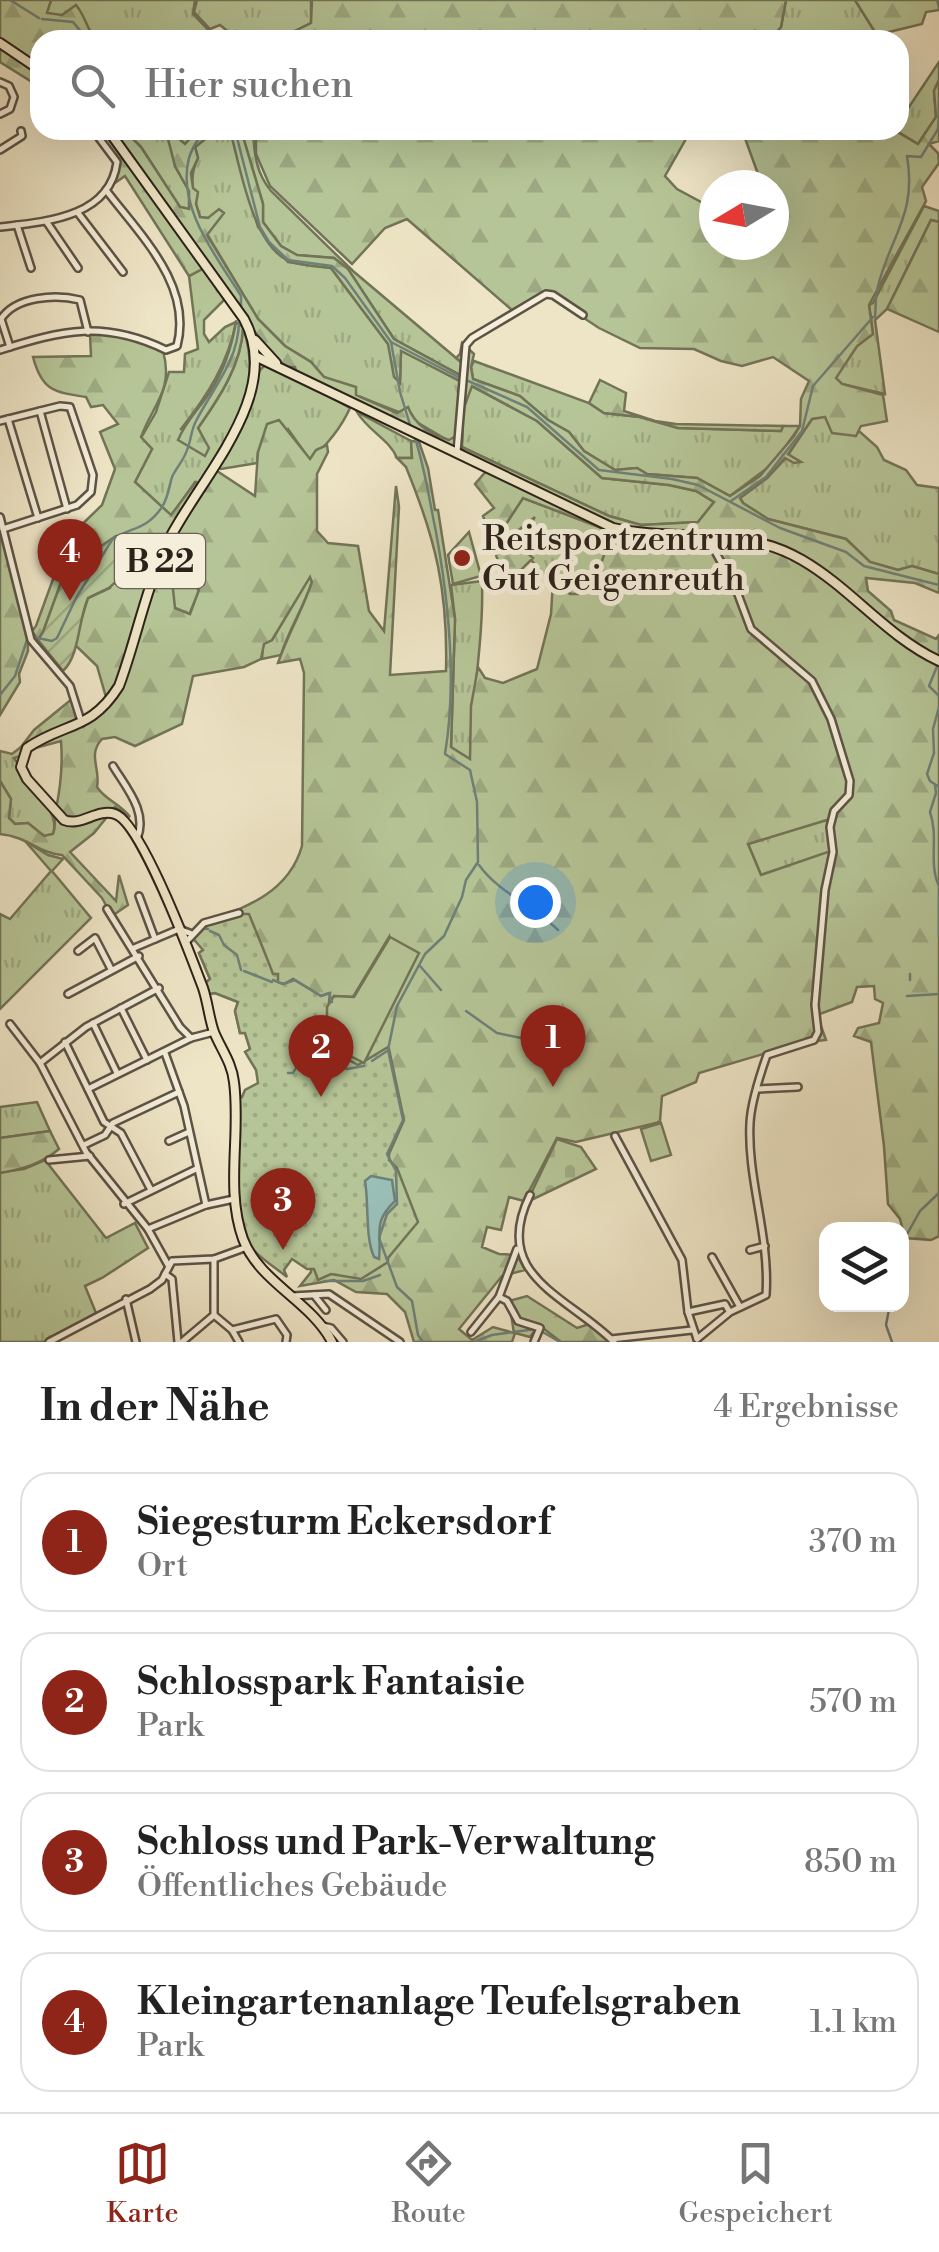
<!DOCTYPE html>
<html lang="de">
<head>
<meta charset="utf-8">
<style>
  body { margin:0; font-family:"Libre Bodoni",serif; background:#f6f6f6; color:#222 }
  .controls { position:absolute; right:30px; bottom:30px; display:grid; overflow:hidden; border-radius:20px; box-shadow:0 10px 40px #0002 }
  .controls button { width:90px; height:90px; display:grid; place-items:center; padding:0; border:0; border-bottom:2px solid #e0e0e0; background:#fff; color:#222; font:50px sans-serif }
  .compass { position:absolute; left:699px; top:170px; width:90px; height:90px; border-radius:50%; background:#fff; box-shadow:0 10px 40px #0002; rotate:260deg }
  .you { position:absolute; left:535px; top:902px; width:35px; height:35px; margin:-25px; border:8px solid #fff; border-radius:50%; background:#1a73e8; box-shadow:0 0 0 15px #1a73e833 }
  .badge { display:grid; place-items:center; width:65px; height:65px; border-radius:50%; background:#8f2418; color:#fff; font-size:32px; font-weight:700 }
  .pin { position:absolute; translate:-50% -82px; filter:drop-shadow(0 2px 5px #0008) }
  .pin::after { content:''; position:absolute; top:52px; width:35px; height:30px; background:inherit; clip-path:polygon(0 0,100% 0,50% 100%) }
  .list { margin:0; padding:0; list-style:none }
  h2 { display:flex; justify-content:space-between; align-items:center; height:130px; margin:0; padding:0 40px; font-size:42px }
  h2 small { font-size:32px; font-weight:400; color:#767676 }
  .list li { display:grid; grid-template-columns:65px 1fr auto; gap:30px; align-items:center; box-sizing:border-box; height:140px; margin:0 20px 20px; padding:0 20px; border:2px solid #e0e0e0; border-radius:30px }
  .list b { display:block; font-size:38px; white-space:nowrap }
  .list p { margin:0; font-size:32px; white-space:nowrap; color:#767676 }
  .list em { font-size:32px; font-style:normal; color:#767676 }
  .icon { flex:none; width:55px; height:55px; fill:none; stroke:currentColor; stroke-width:2; stroke-linecap:round; stroke-linejoin:round }
  .map { position:relative; flex:none; width:939px; height:1342px; overflow:hidden }
  .search { position:absolute; background:#fff; box-shadow:0 10px 40px #0002; left:30px; right:30px; top:30px; height:110px; display:flex; align-items:center; gap:25px; box-sizing:border-box; padding:0 35px; border-radius:30px; color:#767676; font-size:38px }
  .sheet { height:770px; background:#fff }
  nav { display:flex; justify-content:space-around; align-items:center; box-sizing:border-box; height:140px; border-top:2px solid #e0e0e0; background:#fff; font-size:28px; color:#767676 }
  nav a { display:grid; justify-items:center; gap:5px }
  nav .on { color:#8f2418 }
  .map>svg:first-child { display:block }
</style>
</head>
<body>
<div class="map">
<svg width="939" height="1342" viewBox="0 0 939 1342">
  <defs>
    <pattern id="grass-tufts" width="24" height="20" patternUnits="userSpaceOnUse" patternTransform="scale(2.5)"><rect width="24" height="20" fill="#b6c597"/><path d="M3 7l-1-3M5 7V3M7 7l1-3M15 17l-1-3M17 17v-4M19 17l1-3" fill="none" stroke="#9da982"/></pattern>
    <pattern id="forest-firs" width="22" height="20" patternUnits="userSpaceOnUse" patternTransform="scale(2.5)"><rect width="22" height="20" fill="#b6c597"/><path d="M5 1l3.5 6h-7zM16 11l3.5 6h-7z" fill="#9da982"/></pattern>
    <pattern id="cemetery-stones" width="16" height="16" patternUnits="userSpaceOnUse" patternTransform="scale(2.5)"><rect width="16" height="16" fill="#b6c597"/><path d="M2 7V4a2 2 0 0 1 4 0v3zM10 15v-3a2 2 0 0 1 4 0v3z" fill="#9da982"/></pattern>
    <pattern id="park-dots" width="8" height="8" patternUnits="userSpaceOnUse" patternTransform="scale(2.5)"><rect width="8" height="8" fill="#b6c597"/><path d="M2 2h.1M6 6h.1" fill="none" stroke="#9da982" stroke-width="1.8" stroke-linecap="round"/></pattern>
    <pattern id="garden-furrows" width="10" height="10" patternUnits="userSpaceOnUse" patternTransform="scale(2.5)"><rect width="10" height="10" fill="#b6c597"/><path d="M-1 1l2-2M0 10L10 0M9 11l2-2" fill="none" stroke="#9da982"/></pattern>
  </defs>
  <rect width="100%" height="100%" fill="#eee5c6"/>
  <filter id="stains"><feTurbulence type="fractalNoise" baseFrequency=".002" numOctaves="4"/><feColorMatrix values="0 0 0 0 .2 0 0 0 0 .09 0 0 0 0 .02 0 0 0 .5 -.17"/></filter>
  <radialGradient id="worn" r=".72"><stop offset=".6" stop-color="#630" stop-opacity="0"/><stop offset="1" stop-color="#630" stop-opacity=".3"/></radialGradient>
  <g fill="url(#grass-tufts)" stroke="#727458" stroke-width="2.5">
    <path d="M51,0H195L193,14L218,40H96C82,24 67,16 46,13Z"/>
    <path d="M197,0H311V23L295,31L288,40H244L236,31L230,33L220,25L210,29L194,12Z"/>
    <path d="M786,0H855L880,40H770L781,27Z"/>
    <path d="M939,62V80L934,91L936,117L918,144L895,130H899V122Z"/>
    <path d="M124,130H198L185,144L171,132L175,166L189,191L190,209L180,207L141,147Z"/>
    <path d="M208,130H230L258,227L288,262L331,268L388,344L400,381L401,350L463,383L459,388L456,436L449,441L401,413L355,395L346,386L324,377L311,362L285,346L258,319L207,234L208,218L200,217C193,195 188,178 198,158L195,147L208,137Z"/>
    <path d="M241,130H253C254,153 256,173 271,191L353,271L462,363L464,377L394,339L348,269L334,258L297,255L281,246L263,222V204Z"/>
    <path d="M924,206L939,211V222L931,220L887,309L875,320L885,394L842,384L835,378L857,346L873,334L869,305L873,303Z"/>
    <path d="M204,268L225,299L204,320V334L209,342L225,327L236,322C228,364 207,396 181,429L208,448L198,428C219,398 242,364 243,327C265,395 231,428 199,484L195,482L171,516L135,482L152,449L141,438L156,412L169,372H184L185,354L198,349L189,276Z"/>
    <path d="M474,361L589,403L604,413L640,417L678,428L781,431L783,426H800L774,463L730,496L697,478L647,474L637,468L615,470L584,451L569,432L548,420L520,396L473,379L471,367Z"/>
    <path d="M265,365H272L350,408C341,428 327,445 310,460L288,429L258,452L257,463L221,469L217,466L252,396L258,372Z"/>
    <path d="M471,386L537,421L602,478L669,485L696,491L714,502L698,522L641,525L609,516L462,447L463,410Z"/>
    <path d="M357,412L411,441L412,458H397C390,440 367,430 357,412Z"/>
    <path d="M825,416L855,436L859,431L877,447L884,460L906,470L917,485L939,488V574L912,566L898,570L870,562L846,539L768,519L743,503L740,498L767,478L786,458L799,461L788,455L812,419Z"/>
    <path d="M523,498L613,532L601,564L578,595C551,593 533,558 515,543L534,519L509,537L502,530Z"/>
    <path d="M167,546L199,591L189,615L175,608L155,580Z"/>
    <path d="M309,576L312,582C304,607 289,629 281,655L262,659L263,644L272,640Z"/>
    <path d="M482,581C484,641 471,700 471,760L451,748L455,619L451,585Z"/>
    <path d="M21,747L24,751L21,756L14,758C26,778 62,813 53,834L44,836L28,823L15,824L9,818L11,799L0,781V751L12,754Z"/>
    <path d="M827,819L831,852L761,875L748,844Z"/>
    <path d="M25,841L48,855L63,859L52,871L91,918L0,1009V914L10,919L51,871Z"/>
    <path d="M37,1102L50,1131L0,1138V1107Z"/>
    <path d="M45,1160L106,1238L135,1223L148,1248L102,1278L85,1286L96,1313L46,1342H0V1172L24,1169Z"/>
  </g>
  <g fill="url(#forest-firs)" stroke="#727458" stroke-width="2.5" fill-rule="evenodd">
    <path d="M0,0H51L47,13L62,15L76,5C86,17 86,28 96,40H40V87L0,62Z"/>
    <path d="M312,0H786L781,27L770,40H288L295,31L311,23Z"/>
    <path d="M855,0H939V10L926,12L922,24L889,32L890,40H880Z"/>
    <path d="M939,80V141L929,144L938,153L939,163L922,187L926,201L869,305L873,334L857,346L836,378L842,384L883,395L887,421L861,426L856,436L832,433L825,417L812,419L788,454L801,462L794,463L785,458L767,478L740,498L743,503L768,519L846,539L870,562L898,570L912,566L939,574V593L915,583L866,578L868,591L891,611L894,620L936,639L939,635V1236L931,1240L905,1238L900,1219L888,1204L884,1146L871,1042L854,1036L858,1028L879,1023L883,1003L875,999L874,986L857,987L852,1002L817,1015L826,1040L800,1043L699,1073L696,1082L662,1096L660,1121L656,1123L576,1142L557,1138L524,1201L509,1197L501,1230L487,1227L482,1247L499,1254L517,1255L525,1270L502,1276L459,1329L472,1340L493,1327L514,1333L509,1301L527,1296L577,1328L596,1322L613,1342H561L539,1325L530,1337L515,1333L512,1342H414L405,1312L387,1294L356,1292L334,1280L300,1286L311,1272L302,1089L334,1024L364,1063L392,1005L389,937L353,997L334,996C319,1020 272,1045 245,1052L250,1049L245,1033H240L235,1011L238,1002L215,993L208,994L204,984L210,979L199,953L203,950L208,921C250,906 289,891 302,846L304,673L300,659L278,663C288,634 302,611 312,582L310,577L272,640L264,644L261,659L244,667L193,676L182,724L135,746L115,737L102,739C87,755 101,769 97,787C106,801 120,803 130,817L115,807L94,833L70,852L116,901L119,875L128,905L112,916L102,898L62,855C38,853 29,837 0,834V781L11,799L9,818L15,824L28,823L44,836L53,834C57,824 53,818 56,809C61,785 63,766 61,741L24,751L21,747L34,730L72,699L79,723L83,727L108,705L155,580H161L173,589L175,608L190,614L199,590L167,546L214,469L255,496L258,452L267,424L279,420L310,459L316,450L327,445L328,452L317,474V531L328,543L358,546L369,611L384,631L396,486L399,507L390,675L446,671C448,591 436,540 406,467L397,458H412L411,441L419,442L428,468L435,510H438L455,619L451,747L470,759L471,706L478,667L485,678L503,683L537,669L551,614L553,581L570,594H578L601,564L612,532L523,498L502,530L510,537L535,517L516,543L533,558L519,572L502,573L483,516L494,508L475,484L488,469L465,456L462,447L609,516L641,525L698,522L714,502L696,491L669,485L602,478L537,421L472,386L463,410L461,442L452,452L297,374L295,367H286L266,348L167,204L163,207L204,268L189,276L125,176L115,183L119,164L98,130H124L141,147L180,207L189,209V191L175,166L167,135L171,132L185,144L198,130H208V137L195,147L198,158L191,173L193,188L198,192L196,204L200,217L208,218L219,209L224,213L207,235L258,319L285,346L311,362L324,377L356,387V395L397,413L408,407C415,425 430,434 449,440L456,436L459,388L462,382L401,351L400,383L394,377L388,344L331,268C319,266 304,266 292,262C253,250 240,166 230,130H241L263,204V222L281,246L297,255L334,258L348,269L394,339L463,377V363L456,358L460,354L462,343L474,354L471,367L473,379L520,396L548,420L569,432L584,451L615,470L637,468L647,474L697,478L730,496L760,476L794,436L800,426L801,399L809,381L773,357L742,366L721,361L694,349L640,348L599,328L546,293L513,311L407,219L385,228L352,264L270,186L256,154V130H691L665,176L677,189L714,209V245H774V185H762L742,130H874L884,133L894,130L918,144L936,117L934,91ZM827,820L831,851L761,875L748,844Z"/>
    <path d="M931,220L939,222V332L887,309Z"/>
    <path d="M236,322L243,327C242,364 219,398 198,428L209,448L205,456L178,440C185,422 199,409 210,392C223,372 232,345 236,322Z"/>
    <path d="M90,334L131,336L163,351C174,390 153,404 141,437L152,449L135,482L171,515L196,482L199,484L169,536L117,681L106,697L97,666L74,644L88,598L110,588L116,537L98,549L68,552L66,569L43,632L38,640L32,631L36,626L68,538L102,505L115,469L100,432L118,424L103,405L91,407L86,397C54,392 42,391 33,357L91,356Z"/>
    <path d="M600,380L626,393L624,411L655,421L676,424L783,426L781,431L678,428L640,417L604,413L589,403Z"/>
    <path d="M0,527L27,625L28,651L19,674L20,682L0,715Z"/>
    <path d="M50,1131L59,1149C41,1164 23,1169 0,1173V1138Z"/>
  </g>
  <path fill="url(#cemetery-stones)" stroke="#727458" stroke-width="2.5" d="M557,1139L581,1147L596,1169L527,1202Z"/>
  <path fill="url(#park-dots)" stroke="#727458" stroke-width="2.5" d="M238,914H249C257,934 266,955 273,974H278V982L284,984L293,979L321,996L330,993L327,1021L334,1024L326,1047L358,1065L388,1047L389,1049L404,1120L389,1154V1160L397,1168L418,1222L388,1258V1262L361,1279L331,1274L318,1280L314,1269H307L292,1259L284,1270L287,1277C276,1268 259,1258 250,1246C231,1221 239,1130 237,1096L242,1097L245,1090L258,1083L256,1070L245,1052L250,1049L245,1033H240L235,1011L238,1002L215,993L208,994L204,984L210,979L199,953L203,950L191,936L204,923Z"/>
  <path fill="url(#garden-furrows)" stroke="#727458" stroke-width="2.5" d="M79,532L98,548L116,536L134,565L109,588L88,598C78,620 80,655 63,671L38,640L43,632L66,569L72,539Z"/>
  <g fill="#b6c597" stroke="#727458" stroke-width="2.5">
    <path d="M469,532L481,576L453,584L448,555Z"/>
    <path d="M390,937L419,953L364,1063L331,1046L340,1028L327,1021V1007L334,996L354,997Z"/>
    <path d="M661,1123L671,1155L651,1161L641,1129Z"/>
  </g>
  <path fill="#99bfb7" stroke="#6e8078" stroke-width="2.5" d="M371,1176L392,1180L395,1201C372,1223 382,1233 379,1259L374,1257C365,1237 369,1204 365,1181Z"/>
  <g fill="none" stroke-linecap="round" stroke-linejoin="round">
    <g stroke="#6e8078" stroke-width="2.5">
      <path d="M10,0L39,18"/>
      <path d="M937,0L939,7"/>
      <path d="M42,19L73,22L88,40"/>
      <path d="M939,99V116"/>
      <path d="M204,130C198,140 192,147 189,158C176,207 217,257 241,296V307"/>
      <path d="M235,130L260,227L269,242L288,260L332,266L345,278L391,342L460,378"/>
      <path d="M875,317C876,307 875,296 878,286C891,235 917,214 907,156L921,157L938,129L939,116"/>
      <path d="M391,342L400,392L411,428"/>
      <path d="M466,380L527,407L599,470L672,479L698,485L780,528L846,552L864,566L939,585"/>
      <path d="M414,435C425,467 429,499 436,532C449,603 457,682 445,754L470,770L477,802L478,862L466,880L462,897L444,936L425,954L397,1006L388,1050L403,1120L387,1154L396,1171L397,1204L387,1214L379,1238L397,1287L412,1301L418,1335L423,1342"/>
      <path d="M731,501L766,477L802,431L813,386L873,317"/>
      <path d="M939,644V650"/>
      <path d="M938,664L929,686L939,696"/>
      <path d="M0,695L15,676L27,640L33,637L52,641L57,638L76,598L112,540C129,527 146,531 162,507C168,498 169,487 172,477C176,468 184,460 187,450C191,441 191,430 196,421C213,388 238,361 239,323"/>
      <path d="M939,707L933,729L934,753L927,774L930,781L939,787"/>
      <path d="M935,785L936,793L930,812C939,838 928,863 939,886"/>
      <path d="M479,865C499,893 534,906 558,930"/>
      <path d="M939,892V937"/>
      <path d="M203,928L208,929"/>
      <path d="M210,931L219,935L224,945L237,955L241,970"/>
      <path d="M420,966L441,990"/>
      <path d="M244,971L272,982"/>
      <path d="M910,974V980"/>
      <path d="M273,980L283,984L295,980L321,996L329,993L332,1002"/>
      <path d="M907,996L939,994"/>
      <path d="M466,1011L497,1033L526,1039"/>
      <path d="M329,1061L347,1069L364,1066"/>
      <path d="M372,1061L387,1051"/>
      <path d="M288,1073H293L297,1066L326,1061"/>
      <path d="M906,1236L920,1211L939,1193"/>
      <path d="M902,1256L906,1240"/>
      <path d="M324,1281H363L380,1275"/>
      <path d="M890,1304L886,1325L892,1342"/>
      <path d="M541,1331L560,1342"/>
      <path d="M474,1342L492,1335L536,1329"/>
    </g>
    <defs>
      <g id="minor">
        <path d="M0,82L9,86L14,97L10,109L0,114"/>
        <path d="M0,150L22,136L21,131"/>
        <path d="M78,213L123,272"/>
        <path d="M46,221L78,268"/>
        <path d="M17,225L31,268"/>
        <path d="M0,227C44,222 110,218 117,162L93,130"/>
        <path d="M10,347L1,319C16,296 56,294 80,300L88,332"/>
        <path d="M0,350C63,330 104,320 166,350L177,346C193,285 140,235 106,190"/>
        <path d="M40,411L67,509"/>
        <path d="M8,419L38,518"/>
        <path d="M0,421L60,406L70,407L93,475L91,492L77,505L3,529"/>
        <path d="M457,452L466,345L472,338L546,294L553,295L583,315"/>
        <path d="M0,517L31,640L70,686L81,721"/>
        <path d="M113,766C127,789 148,812 137,839"/>
        <path d="M139,896L155,939"/>
        <path d="M107,909L180,1027L191,1038"/>
        <path d="M187,941L204,923L239,913"/>
        <path d="M134,948L179,929L192,934"/>
        <path d="M78,951L95,938L111,969"/>
        <path d="M68,994L139,956"/>
        <path d="M121,1008L147,1060"/>
        <path d="M93,1023L117,1073"/>
        <path d="M10,1024L40,1063L86,1152L148,1229L168,1265"/>
        <path d="M65,1042L104,1122L121,1133L151,1190"/>
        <path d="M165,1053L184,1106L206,1205"/>
        <path d="M40,1063L86,1027L159,988"/>
        <path d="M88,1089L191,1038L214,1032"/>
        <path d="M758,1089L798,1087"/>
        <path d="M615,1136L682,1260L688,1312L697,1339"/>
        <path d="M169,1141L189,1132"/>
        <path d="M84,1145L105,1135L113,1123L179,1092"/>
        <path d="M49,1160L90,1156"/>
        <path d="M530,1195C490,1276 568,1296 614,1342"/>
        <path d="M124,1204L196,1169"/>
        <path d="M148,1229L206,1205L234,1199"/>
        <path d="M750,1250L765,1246"/>
        <path d="M712,1257L740,1307"/>
        <path d="M165,1274L172,1279L178,1342"/>
        <path d="M314,1295L326,1310"/>
        <path d="M292,1296L329,1294L400,1342"/>
        <path d="M499,1297L507,1301L518,1321L540,1328L534,1342"/>
        <path d="M126,1299L136,1342"/>
        <path d="M688,1312L725,1304L729,1311"/>
        <path d="M214,1315L232,1330L239,1342"/>
        <path d="M323,1326L331,1328L343,1342"/>
        <path d="M232,1330L276,1319L287,1335L286,1342"/>
        <path d="M471,1332L499,1297L517,1249"/>
        <path d="M611,1339L692,1330"/>
        <path d="M697,1339L730,1312L766,1295C770,1236 747,1179 750,1123C751,1102 760,1075 767,1055L814,1040L818,1032L815,1005L825,890L833,852L830,827L834,811L849,795L850,781L831,719L812,681L751,629L736,589L706,535"/>
        <path d="M49,1342L150,1289L162,1280L172,1261L214,1259L247,1247"/>
        <path d="M182,1342L214,1315V1259"/>
      </g>
      <g id="major">
        <path d="M0,43L40,70"/>
        <path d="M108,130L244,319C287,398 192,484 162,554C144,597 135,643 119,686C91,731 65,722 27,748L21,767L27,779L64,820C81,827 97,808 115,814C141,822 192,959 203,988C208,1003 209,1018 214,1032C221,1049 232,1063 234,1082C241,1134 225,1189 243,1239C259,1282 312,1302 332,1342"/>
        <path d="M255,340L276,363"/>
        <path d="M257,357L613,528C677,542 743,525 802,560C852,589 886,636 939,661"/>
      </g>
    </defs>
    <use href="#minor" stroke="#5d5345" stroke-width="10"/>
    <use href="#major" stroke="#2d221a" stroke-width="12"/>
    <use href="#minor" stroke="#f4eeda" stroke-width="5"/>
    <use href="#major" stroke="#eee5c6" stroke-width="8"/>
  </g>
  <circle fill="#8f2418" stroke="#f4eeda" stroke-width="4" cx="462" cy="558" r="10"/>
  <g text-anchor="middle" stroke-width="10" stroke-linejoin="round" paint-order="stroke">
    <rect fill="#f4eeda" stroke="#695f54" stroke-width="2.5" x="115" y="534" width="90" height="54" rx="8"/>
    <g font-size="32" font-weight="bold" fill="#2d221a">
      <text x="160" y="572">B 22</text>
    </g>
    <g font-size="35" fill="#2d221a" stroke="#f4eeda" text-anchor="start">
      <text x="482" y="550">Reitsportzentrum<tspan x="482" dy="40">Gut Geigenreuth</tspan></text>
    </g>
  </g>
  <rect width="100%" height="100%" filter="url(#stains)"/>
  <rect width="100%" height="100%" fill="url(#worn)"/>
</svg>
<div class="controls">
<button><svg class="icon" aria-label="layers" viewBox="0 0 24 24"><path d="M12 4l9 5-9 5-9-5zM3 14l9 5 9-5"/></svg></button>
</div>
<svg class="compass" viewBox="-18 -18 36 36"><path d="M0-13l5 13h-10z" fill="#e53935"/><path d="M0 13l5-13h-10z" fill="#767676"/></svg>
<div class="you"></div>
<div class="pin badge" style="left:553px;top:1087px">1</div>
<div class="pin badge" style="left:321px;top:1097px">2</div>
<div class="pin badge" style="left:283px;top:1250px">3</div>
<div class="pin badge" style="left:70px;top:601px">4</div>
<div class="search"><svg class="icon" aria-label="search" viewBox="0 0 24 24"><circle cx="10" cy="10" r="6"/><path d="M15 15l6 6"/></svg>Hier suchen</div>
</div>
<section class="sheet">
<h2>In der Nähe<small>4 Ergebnisse</small></h2>
<ul class="list">
<li><span class="badge">1</span><div><b>Siegesturm Eckersdorf</b><p>Ort</p></div><em>370 m</em></li>
<li><span class="badge">2</span><div><b>Schlosspark Fantaisie</b><p>Park</p></div><em>570 m</em></li>
<li><span class="badge">3</span><div><b>Schloss und Park-Verwaltung</b><p>Öffentliches Gebäude</p></div><em>850 m</em></li>
<li><span class="badge">4</span><div><b>Kleingartenanlage Teufelsgraben</b><p>Park</p></div><em>1.1 km</em></li>
</ul>
</section>
<nav>
<a class="on"><svg class="icon" aria-label="map" viewBox="0 0 24 24"><path d="M3 6l6-2 6 2 6-2v14l-6 2-6-2-6 2zM9 4v14M15 6v14"/></svg>Karte</a>
<a><svg class="icon" aria-label="directions" viewBox="0 0 24 24"><path d="M12 3l9 9-9 9-9-9zM9 14v-3h6M13 9l2 2-2 2"/></svg>Route</a>
<a><svg class="icon" aria-label="saved" viewBox="0 0 24 24"><path d="M7 4h10v16l-5-4-5 4z"/></svg>Gespeichert</a>
</nav>
</body>
</html>
